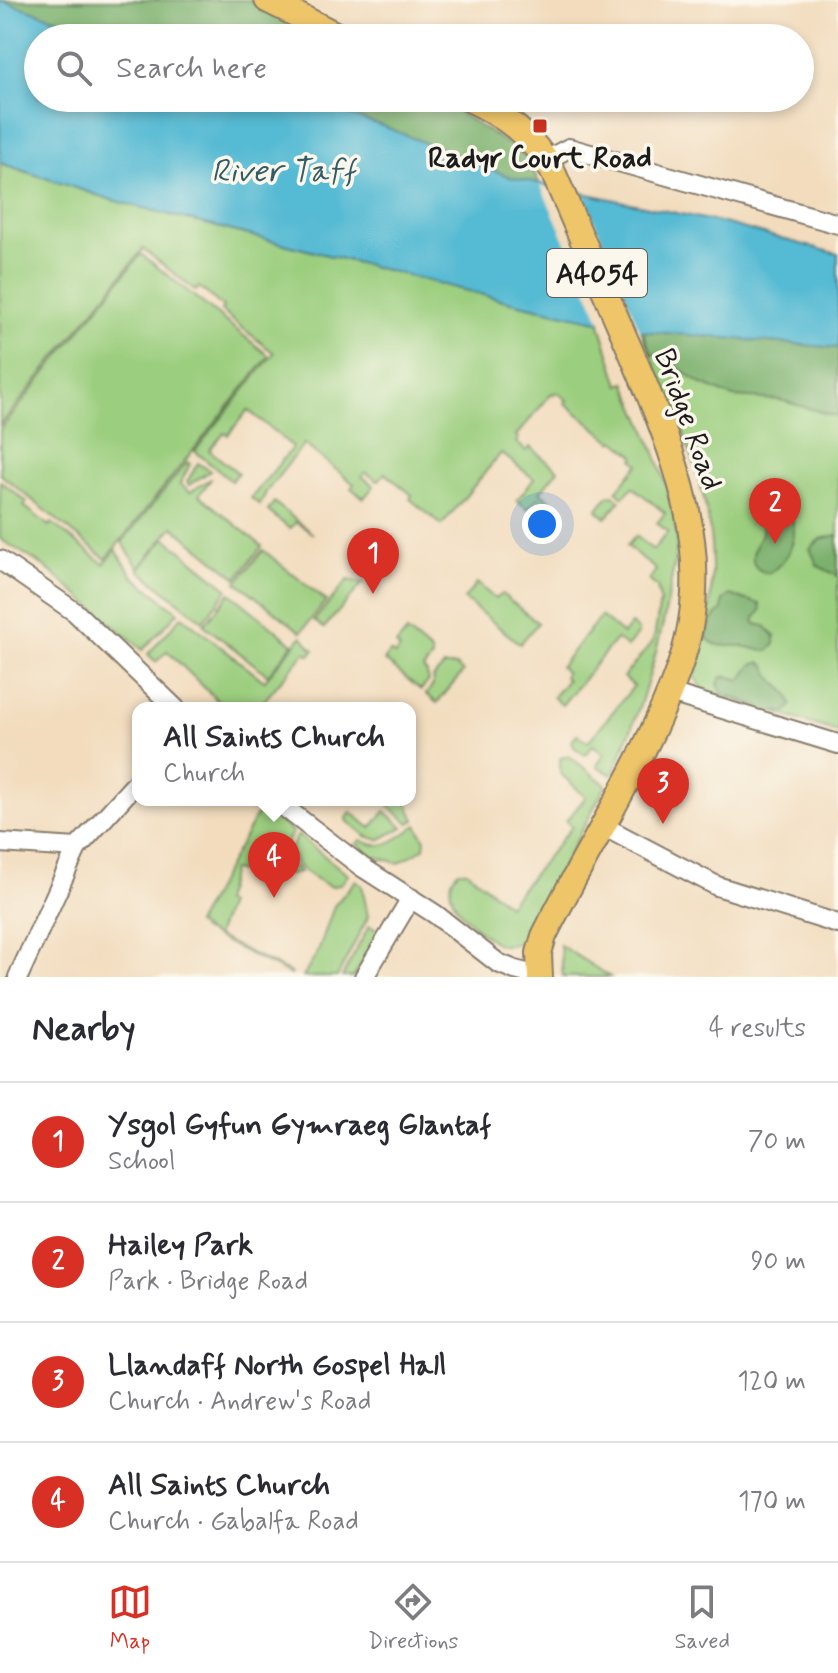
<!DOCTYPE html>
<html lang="en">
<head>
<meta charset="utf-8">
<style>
  body { margin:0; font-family:Mynerve,sans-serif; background:#f2f2f3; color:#2b2b33 }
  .you { position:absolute; left:542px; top:524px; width:28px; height:28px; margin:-20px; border:6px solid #fff; border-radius:50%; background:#1a73e8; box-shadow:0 0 0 12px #1a73e833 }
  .badge { display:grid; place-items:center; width:52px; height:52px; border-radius:50%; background:#d93025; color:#fff; font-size:26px; font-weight:700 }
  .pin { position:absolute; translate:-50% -66px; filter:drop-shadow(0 2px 4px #0008) }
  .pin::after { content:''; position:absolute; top:42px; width:28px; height:24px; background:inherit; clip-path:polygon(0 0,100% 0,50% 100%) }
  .popup { position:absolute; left:132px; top:702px; width:284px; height:104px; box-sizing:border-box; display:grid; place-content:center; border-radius:16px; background:#fff; filter:drop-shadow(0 2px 6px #0005); font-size:26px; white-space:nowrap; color:#7c7c81 }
  .popup b { font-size:30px; color:#2b2b33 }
  .popup::after { content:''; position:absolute; left:50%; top:100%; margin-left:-16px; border:16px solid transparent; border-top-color:#fff }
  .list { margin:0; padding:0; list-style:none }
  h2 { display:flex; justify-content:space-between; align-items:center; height:104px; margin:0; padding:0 32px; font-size:34px }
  h2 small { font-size:26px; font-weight:400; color:#7c7c81 }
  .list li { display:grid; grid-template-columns:52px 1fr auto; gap:24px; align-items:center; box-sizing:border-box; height:120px; padding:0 32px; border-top:2px solid #e1e1e2 }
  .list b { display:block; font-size:30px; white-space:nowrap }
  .list p { margin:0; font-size:26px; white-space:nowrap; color:#7c7c81 }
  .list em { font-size:26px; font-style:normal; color:#7c7c81 }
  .icon { flex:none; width:44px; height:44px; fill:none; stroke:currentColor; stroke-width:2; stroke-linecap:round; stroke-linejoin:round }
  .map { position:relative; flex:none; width:838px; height:977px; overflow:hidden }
  .search { position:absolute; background:#fff; box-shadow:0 4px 12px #0003; left:24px; right:24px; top:24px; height:88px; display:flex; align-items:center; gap:20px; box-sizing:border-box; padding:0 28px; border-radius:44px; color:#7c7c81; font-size:30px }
  .sheet { height:584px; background:#fff }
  nav { display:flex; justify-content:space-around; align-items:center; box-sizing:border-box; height:112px; border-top:2px solid #e1e1e2; background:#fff; font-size:22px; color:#7c7c81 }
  nav a { display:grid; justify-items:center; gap:4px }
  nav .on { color:#d93025 }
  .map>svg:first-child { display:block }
</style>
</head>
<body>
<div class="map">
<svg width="838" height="977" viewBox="0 0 838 977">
  <rect width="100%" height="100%" fill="#fbf7ec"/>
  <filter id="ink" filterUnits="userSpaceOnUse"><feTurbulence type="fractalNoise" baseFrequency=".0125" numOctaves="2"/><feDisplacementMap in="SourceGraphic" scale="16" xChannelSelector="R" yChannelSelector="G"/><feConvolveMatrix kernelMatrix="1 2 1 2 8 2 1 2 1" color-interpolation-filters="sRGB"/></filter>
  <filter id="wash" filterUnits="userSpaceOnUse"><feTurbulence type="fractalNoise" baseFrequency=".006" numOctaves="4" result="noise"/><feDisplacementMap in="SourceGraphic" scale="32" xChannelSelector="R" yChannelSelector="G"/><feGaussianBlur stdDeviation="1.8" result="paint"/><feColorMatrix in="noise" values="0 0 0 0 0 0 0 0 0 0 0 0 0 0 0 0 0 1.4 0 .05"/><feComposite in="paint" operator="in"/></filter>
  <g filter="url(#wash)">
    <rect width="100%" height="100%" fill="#f2dcbd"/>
    <g fill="#9bce7e" stroke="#5c754d" stroke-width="2">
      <path d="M0,163L112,200L515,303L599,321L619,385L626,383C647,433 672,485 677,540C678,551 674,565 672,576C662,642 640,714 612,775L597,766L604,754L593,745L585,755L574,747L572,741L577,734L588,742L634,686L623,677L652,643L655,634L660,601L657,587L649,580L656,570L627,546L636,536L653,550L668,532L657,523L665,513L633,487L623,497L616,491L639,464L633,459L635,456L615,440L613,442L565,403L567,400L557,392L554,395L552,393L516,436L519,438L516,442L526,451L530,447L558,470L540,492L551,501L547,505L538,498L528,509L517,500L534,479L501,453L442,525L410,499L412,495L385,473L378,481L365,472L362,476L374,486L364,498L351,488L354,484L304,444L266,492L260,505L251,498L293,447L248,410L228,435L224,433L209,450L238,473L231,481L195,451L274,353L221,311L223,307L199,287L196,291L143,249L0,426Z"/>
      <path d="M141,254L269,356L106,559L0,474V430Z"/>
      <path d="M640,330L838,367V732L705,691L695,678C737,534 695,459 640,330Z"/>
      <path d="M187,462L190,464L180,484L190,492L212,478L199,495L262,546L237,578L173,527L139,568L122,542Z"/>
      <path d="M198,463L210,471L189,485L187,482Z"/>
      <path d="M0,481L27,502L24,506L49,526L52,523L104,564L116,550L133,576L178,612L143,650L44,566L0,539Z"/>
      <path d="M613,495L620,501L606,518L597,510L608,496Z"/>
      <path d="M274,502L313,534L296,522L290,529L268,511Z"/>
      <path d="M165,538L228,589L203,621L139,570Z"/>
      <path d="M263,550L326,601L301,632L237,582Z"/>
      <path d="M348,580L363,583L324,628L314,620Z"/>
      <path d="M477,583L495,599L502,594L538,623L520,644L464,599Z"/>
      <path d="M230,593L293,644L268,675L204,625Z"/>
      <path d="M182,616L264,681L302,636L314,650L310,655L305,652L258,708H225L167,651L156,662L148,654Z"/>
      <path d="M601,616L623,634L631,624L638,630V634L627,647L616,639L562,705L553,697L567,680L564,677L566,673L560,667Z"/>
      <path d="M407,632L432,653V658L423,669L427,673L428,682L421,690L384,660L390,652L395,655L400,649L396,645Z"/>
      <path d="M444,666H456L463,672L437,703L426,694L433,685V678Z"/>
      <path d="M569,756L606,785L523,941C515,944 506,947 498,944C492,942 487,937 482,933C465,919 437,893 458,871H467L508,905L572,827L566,821L586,797L560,773V758Z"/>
      <path d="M394,800H406L415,820L409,823L389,806Z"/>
      <path d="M261,807L293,832L286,844L285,858L300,872L270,878V872L249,867L247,873L232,870L223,902L228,904L216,936L291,973V975L202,930L196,924Z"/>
      <path d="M385,811L403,827L379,840L366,836L346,820L351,812L371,828Z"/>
      <path d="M417,825L425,840L424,848L399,863L372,856L357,844L361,840C384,853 398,838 417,825Z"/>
      <path d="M298,835L348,875L341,884L331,887C315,879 293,868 290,850Z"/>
      <path d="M356,880L362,885L368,917L337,977H303L318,952L334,906Z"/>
      <path d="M369,926L379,931L354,977H342Z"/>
      <path d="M560,945L610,977H563Z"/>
    </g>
    <g fill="#7cb16d" stroke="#4c6644" stroke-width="2">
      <path d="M0,0H280L306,38H66Z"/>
      <path d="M259,98H436L516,149L527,158L539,182L534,189L342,129L337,110L320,111Z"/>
      <path d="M642,331L838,343V417L780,400L733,397L702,384L661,356L652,354Z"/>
      <path d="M774,492C783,497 784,504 789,512C801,535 790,560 769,573C743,569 754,546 763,531L754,503L761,494Z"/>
      <path d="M838,535V576L818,566L810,549L820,539Z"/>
      <path d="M730,595L760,604L761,610L754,620L756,624L765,626L775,636V644L768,651C760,651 755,649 747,647C733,643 718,651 707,638C709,625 712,618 722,610L723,600Z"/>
      <path d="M760,662C769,666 767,670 772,678C780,689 790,690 792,706L786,712H772L722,693L718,685L720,678L727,676L741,680L752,665Z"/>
    </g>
    <path fill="#55bad3" stroke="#386b78" stroke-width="2" d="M0,0L115,38H38V98H297L383,126L510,177L727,224L838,254V348L642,331L515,303L112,200L0,163Z"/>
    <path fill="#f2dcbd" d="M541,186L583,195L642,335L603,326Z"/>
  </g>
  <g filter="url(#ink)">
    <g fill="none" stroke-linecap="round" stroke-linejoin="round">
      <defs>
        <g id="minor">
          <path d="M546,160L569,148L838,224"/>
          <path d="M0,560L75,612L175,708"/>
          <path d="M670,693L838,744"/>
          <path d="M275,800L362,867L435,914L498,963L515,970L539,976"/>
          <path d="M601,825L717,886L838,924"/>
          <path d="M0,843L77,848"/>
          <path d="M18,977L77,848L138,781"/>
          <path d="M364,977L411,898"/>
        </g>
        <g id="major">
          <path d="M267,0L343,38"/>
          <path d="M467,98C504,115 533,136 553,172C578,230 603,288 628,345C672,448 719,553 680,665C648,757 587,848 544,936L539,953L540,977"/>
        </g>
      </defs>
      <use href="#minor" stroke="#877c6c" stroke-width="22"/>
      <use href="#major" stroke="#877c6c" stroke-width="28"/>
      <use href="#minor" stroke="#fff" stroke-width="18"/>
      <use href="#major" stroke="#eec569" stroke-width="24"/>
    </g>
  </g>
  <rect fill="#c8321e" stroke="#fbf7ec" stroke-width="3" x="532" y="118" width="16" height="16" rx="4"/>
  <g text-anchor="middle" stroke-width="7" stroke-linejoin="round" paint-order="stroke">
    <rect fill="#fbf7ec" stroke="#5f5e5a" stroke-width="2" x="547" y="249" width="100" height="48" rx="6"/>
    <g font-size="28" font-weight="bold" fill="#1c1c1c">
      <text x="597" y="283">A4054</text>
    </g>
    <g font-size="30" font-weight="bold" fill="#1c1c1c" stroke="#fbf7ec">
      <text x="540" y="167">Radyr Court Road</text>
    </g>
    <g font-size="30" fill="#1c1c1c" stroke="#fbf7ec">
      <text transform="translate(689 419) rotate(70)" y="10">Bridge Road</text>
    </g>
    <g font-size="32" font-style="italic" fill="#335b65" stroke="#fbf7ec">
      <text x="283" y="181">River Taff</text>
    </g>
  </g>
</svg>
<div class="you"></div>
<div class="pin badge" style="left:373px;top:594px">1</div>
<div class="pin badge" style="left:775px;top:544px">2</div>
<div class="pin badge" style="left:663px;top:824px">3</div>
<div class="pin badge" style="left:274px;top:898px">4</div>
<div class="popup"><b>All Saints Church</b>Church</div>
<div class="search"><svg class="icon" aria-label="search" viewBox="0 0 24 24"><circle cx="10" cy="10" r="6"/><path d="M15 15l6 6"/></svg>Search here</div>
</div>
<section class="sheet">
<h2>Nearby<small>4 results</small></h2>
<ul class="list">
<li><span class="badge">1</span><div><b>Ysgol Gyfun Gymraeg Glantaf</b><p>School</p></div><em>70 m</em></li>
<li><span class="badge">2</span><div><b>Hailey Park</b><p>Park · Bridge Road</p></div><em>90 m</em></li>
<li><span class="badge">3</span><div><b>Llandaff North Gospel Hall</b><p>Church · Andrew's Road</p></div><em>120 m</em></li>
<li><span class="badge">4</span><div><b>All Saints Church</b><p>Church · Gabalfa Road</p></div><em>170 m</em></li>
</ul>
</section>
<nav>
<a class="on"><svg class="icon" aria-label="map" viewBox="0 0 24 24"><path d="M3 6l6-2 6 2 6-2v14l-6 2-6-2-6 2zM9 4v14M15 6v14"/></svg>Map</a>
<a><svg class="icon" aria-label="directions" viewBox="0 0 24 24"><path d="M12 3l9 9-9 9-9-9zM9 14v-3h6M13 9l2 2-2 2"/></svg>Directions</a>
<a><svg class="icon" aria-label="saved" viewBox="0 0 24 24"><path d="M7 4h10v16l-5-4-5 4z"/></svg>Saved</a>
</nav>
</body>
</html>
